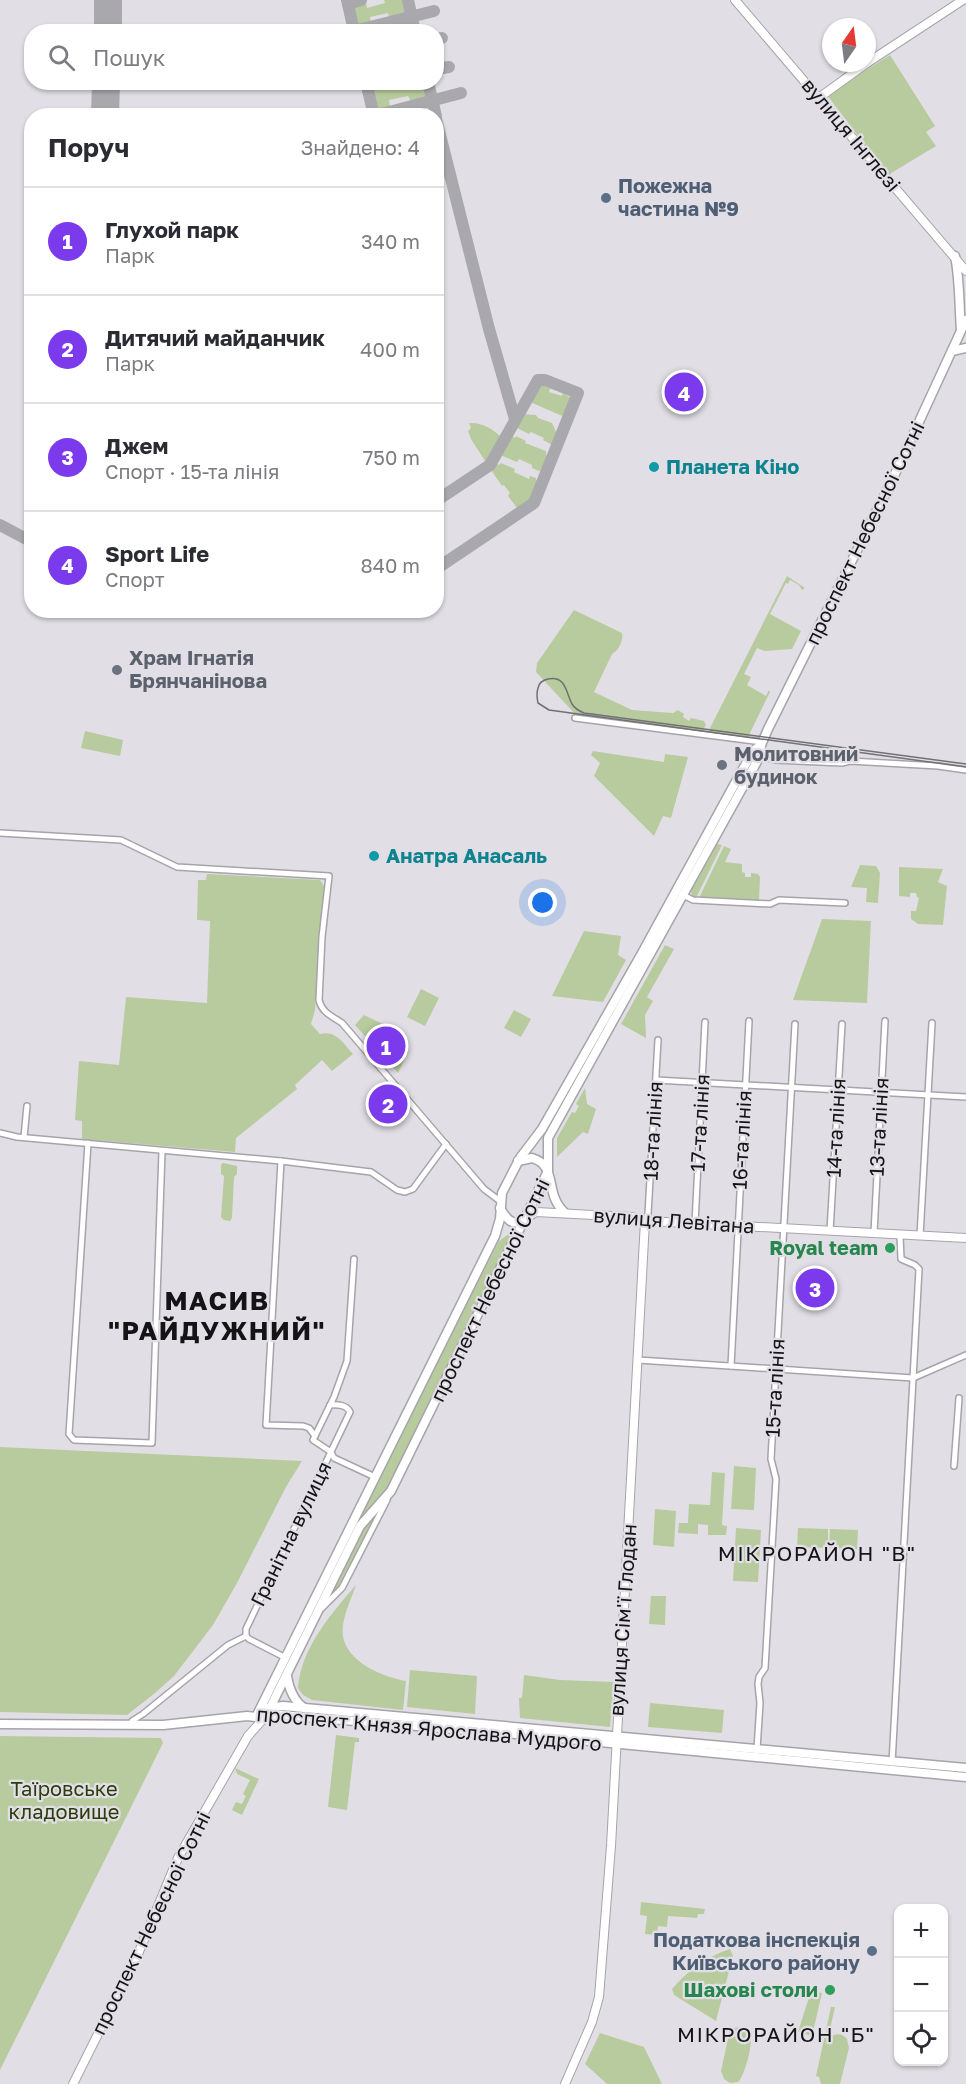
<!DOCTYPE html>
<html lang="uk">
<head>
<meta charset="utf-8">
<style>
  body { margin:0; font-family:"Golos Text",sans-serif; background:#f2f2f3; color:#2b2b33 }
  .controls { position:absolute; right:18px; bottom:18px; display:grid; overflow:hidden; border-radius:12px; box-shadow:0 2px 4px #0004 }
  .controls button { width:54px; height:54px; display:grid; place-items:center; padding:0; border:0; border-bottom:2px solid #e1e1e2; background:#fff; color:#2b2b33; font:30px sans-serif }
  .compass { position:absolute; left:822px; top:18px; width:54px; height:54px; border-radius:50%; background:#fff; box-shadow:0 2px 4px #0004; rotate:14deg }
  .you { position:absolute; left:543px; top:903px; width:21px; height:21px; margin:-15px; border:4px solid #fff; border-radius:50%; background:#1a73e8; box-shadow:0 0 0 9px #1a73e833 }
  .badge { display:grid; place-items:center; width:39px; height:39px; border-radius:50%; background:#7c3aed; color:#fff; font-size:20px; font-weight:700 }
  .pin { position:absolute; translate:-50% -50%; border:3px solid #fff; box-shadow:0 2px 6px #0006 }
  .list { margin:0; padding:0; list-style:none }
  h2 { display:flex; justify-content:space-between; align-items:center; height:78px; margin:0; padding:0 24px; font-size:26px }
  h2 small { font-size:20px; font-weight:400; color:#7c7c81 }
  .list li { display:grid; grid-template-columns:39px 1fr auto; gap:18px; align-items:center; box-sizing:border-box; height:108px; padding:0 24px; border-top:2px solid #e1e1e2 }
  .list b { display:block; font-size:22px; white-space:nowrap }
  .list p { margin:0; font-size:20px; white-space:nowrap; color:#7c7c81 }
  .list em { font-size:20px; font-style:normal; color:#7c7c81 }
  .icon { flex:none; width:33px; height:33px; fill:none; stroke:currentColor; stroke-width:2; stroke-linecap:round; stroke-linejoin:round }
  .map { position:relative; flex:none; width:966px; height:2084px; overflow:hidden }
  .search { position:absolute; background:#fff; box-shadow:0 2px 4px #0004; left:24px; top:24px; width:420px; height:66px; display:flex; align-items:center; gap:15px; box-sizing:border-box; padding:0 21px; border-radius:24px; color:#7c7c81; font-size:22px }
  .panel { position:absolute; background:#fff; box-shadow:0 2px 4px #0004; left:24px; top:108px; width:420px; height:510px; border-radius:24px }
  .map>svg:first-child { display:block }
</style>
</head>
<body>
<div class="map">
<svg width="966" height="2084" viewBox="0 0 966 2084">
  <rect width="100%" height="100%" fill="#e1dfe5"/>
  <g fill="#b8cb9e">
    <path d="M384,0H404L407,12L389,17L388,13L370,17L371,23L358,27L353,7L355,5L366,2L367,8L385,3Z"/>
    <path d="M890,55L935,126L926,132L936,146L888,175L827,95Z"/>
    <path d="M404,83H424L428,98L415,101L410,100L408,96L389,100L390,107L377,110L373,88L385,85L387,89L404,86Z"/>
    <path d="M542,385L550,388L549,392L562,396L563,393L573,399L567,418L530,402L537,388Z"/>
    <path d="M522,414L536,415L538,418L552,423L558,436L554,446L543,440L544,438L531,432L529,434L515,427Z"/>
    <path d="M469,423C482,422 493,429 501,437L487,464L471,439L468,431L471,428Z"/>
    <path d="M511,436L515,438L516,436L526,441L525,443L546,451V454L549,458L544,470L539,471L532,468V465L519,459L517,462L500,455Z"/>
    <path d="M495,463L499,465L501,463L515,469L514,472L529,479L530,476L536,478V480L539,481L531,500L518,509L508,496L510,493L504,485L502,486L491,470Z"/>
    <path d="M787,576L805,588L802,590L799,585L790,580L788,584L786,583L770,614L801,631L792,649L765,651L757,648L744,674L751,677L747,685L766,696L769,690L770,692L747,739L711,734L709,730Z"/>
    <path d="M574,610L622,633C624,640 618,651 612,654L594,692L632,710L673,713L678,710L684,714L683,717L689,721L691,718L704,721L706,725L701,733L577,716L536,672L537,663Z"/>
    <path d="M85,731L123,740L120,756L81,748Z"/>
    <path d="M593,751L664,762L665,754L688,757L671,818L663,816L654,836L594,776L600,763L591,755Z"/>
    <path d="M717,844L722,845L696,898L692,897L691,891Z"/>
    <path d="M724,846L731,849L725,862L742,864V872L745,873V877H751V873L758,874L760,877L759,901L699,898Z"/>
    <path d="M860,865L876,866L880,873L878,903L866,902L867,888L851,887Z"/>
    <path d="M899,867L943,869L938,882L947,886L943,925L918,924L911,919V911H916L919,898L917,897L916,893H910V897L899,896Z"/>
    <path d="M207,874L320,880L324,886L315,1010L311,1024L320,1034C336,1030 343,1043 353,1054L332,1071L322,1060L295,1085L297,1089L236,1138L235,1152L82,1139V1121L75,1120L79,1061L119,1065L126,997L207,1003L210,921L197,920L198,880H206Z"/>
    <path d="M822,919L871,921L867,1003L793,1000Z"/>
    <path d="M584,931L621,936L618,955L626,960L603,1002L552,996Z"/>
    <path d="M665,945L674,949L647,997L653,1001L645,1015L646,1038L621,1024Z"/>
    <path d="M421,989L439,998L425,1026L407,1017Z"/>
    <path d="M514,1010L531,1019L521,1037L504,1028Z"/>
    <path d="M364,1015L391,1028L385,1040L408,1052L398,1073L355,1025Z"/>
    <path d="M585,1088L587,1104L596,1109L588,1134L583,1132L557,1157V1138L572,1112L575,1113L579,1106L576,1104Z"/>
    <path d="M223,1163L237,1166V1174L234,1177L232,1218L230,1221L224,1220L221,1217L224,1176L221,1174V1165Z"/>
    <path d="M514,1230L390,1485L359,1522L269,1698L467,1300L471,1295L499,1241Z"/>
    <path d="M0,1447L302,1461L286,1487L237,1583L213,1625L174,1676L155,1693L127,1715L0,1712Z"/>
    <path d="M734,1466L756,1468L754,1510L731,1509Z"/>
    <path d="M712,1472L725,1473L722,1525L727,1526L726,1535H708V1525L698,1524V1534L678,1533L679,1523H688L689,1504L710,1505Z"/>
    <path d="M655,1509L676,1511L674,1547L653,1545Z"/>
    <path d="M377,1512L340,1587L326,1602L357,1535Z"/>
    <path d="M736,1528L761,1530L758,1582L733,1581Z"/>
    <path d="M798,1528L828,1529V1548L797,1547Z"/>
    <path d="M830,1529L858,1530L857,1549L829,1548Z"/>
    <path d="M356,1585C352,1597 345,1611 343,1625C338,1659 380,1676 406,1681L403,1710L312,1700L303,1695L298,1688C301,1648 331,1614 356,1585Z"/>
    <path d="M651,1596H666L665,1625L649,1624Z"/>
    <path d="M410,1670L477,1676L475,1714L407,1707Z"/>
    <path d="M524,1675L560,1680L614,1682L610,1727L520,1718L519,1698H522Z"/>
    <path d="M650,1703L724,1710L722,1733L648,1727Z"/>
    <path d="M336,1735L359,1738V1742H355L347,1810L328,1807Z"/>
    <path d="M0,1736L161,1738L163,1743L0,2070Z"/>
    <path d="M235,1768L259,1779L242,1815L232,1810L236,1802L242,1804L246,1796L243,1794L250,1780L237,1774Z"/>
    <path d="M641,1902L705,1909L704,1914H698L697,1918L668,1916L667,1927L658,1926L657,1935L645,1934L647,1916L640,1915Z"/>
    <path d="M730,1949L733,1956L716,2021L674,1995L672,1989C687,1971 707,1956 730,1949Z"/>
    <path d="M811,1991L822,1993L812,2036L798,2032Z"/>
    <path d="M831,2007H835L828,2038C835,2034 841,2032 847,2039L849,2048L840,2084H821L819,2077L816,2076Z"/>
    <path d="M738,2027L749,2031C755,2039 745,2075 738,2082L730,2083L724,2079L721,2071L729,2034L731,2030Z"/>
    <path d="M600,2033L644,2047L662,2084H607L585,2064Z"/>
  </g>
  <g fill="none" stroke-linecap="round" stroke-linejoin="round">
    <g stroke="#a9a8ac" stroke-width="12">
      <path d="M347,0L354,31L434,11"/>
      <path d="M408,0L415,32"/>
      <path d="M348,4L361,0"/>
      <path d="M436,40L442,38"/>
      <path d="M436,69L449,67"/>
      <path d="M366,82L374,116"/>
      <path d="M428,82L436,116"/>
      <path d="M367,86L383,82"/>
      <path d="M374,116L461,93"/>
      <path d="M436,119L489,329L515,419"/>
      <path d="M436,501L490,465L538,380H545L578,393L534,503L436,569"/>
      <path d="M0,525L32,542"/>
    </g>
    <g stroke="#a9a8ac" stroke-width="28">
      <path d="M108,32V0"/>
      <path d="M105,116L106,82"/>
    </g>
    <defs>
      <g id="street">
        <path d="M575,718L762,742"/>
        <path d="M760,756L775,760L842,763L850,761L938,766L966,770"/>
        <path d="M0,833L121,840L177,867L329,876L322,937L319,1000C322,1013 332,1016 342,1023L484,1189L500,1201"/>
        <path d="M683,895L693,900L770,904L779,900L845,903"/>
        <path d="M656,1080L966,1097"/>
        <path d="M0,1133L17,1137L281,1161L371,1172L397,1190L405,1192L413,1189L446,1144"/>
        <path d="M24,1137L27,1106"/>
        <path d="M88,1143L69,1434L74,1440L152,1443L162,1151"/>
        <path d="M281,1161L266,1425L303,1426L309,1428L315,1436"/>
        <path d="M645,1221L648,1214L658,1040"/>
        <path d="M695,1224L705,1022"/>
        <path d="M830,1231L842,1024"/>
        <path d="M874,1233L885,1021"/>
        <path d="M920,1236L932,1023"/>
        <path d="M354,1259L347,1361L334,1397L313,1440L331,1452L334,1458L375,1477"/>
        <path d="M638,1360L913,1378L966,1355"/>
        <path d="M731,1366L749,1021"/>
        <path d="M954,1466L959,1398"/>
        <path d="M321,1609L342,1588L387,1500"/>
        <path d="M286,1658L249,1639L246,1636V1629L350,1412C347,1405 337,1404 330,1405"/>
        <path d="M131,1725L132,1721L143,1714L228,1645L246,1636"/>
        <path d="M757,1749L760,1703L758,1684L759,1677L765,1668L775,1496L776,1479L771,1459L795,1024"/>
        <path d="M892,1763L919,1269L915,1265L901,1259L900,1235"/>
      </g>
      <g id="secondary">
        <path d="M735,0L966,271"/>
        <path d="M867,63L963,0"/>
        <path d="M820,97L867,63"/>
        <path d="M525,1219L536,1212L632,1217L648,1221L966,1238"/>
        <path d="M73,2084L138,1954L178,1858L248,1736L266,1716"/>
        <path d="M565,2084L592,2022L599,1997L611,1846L645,1221"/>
      </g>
      <g id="primary">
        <path d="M955,256C960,281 959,305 961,330"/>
        <path d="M952,351L966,348"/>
        <path d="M518,1161L532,1158C559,1166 543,1193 565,1213"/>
        <path d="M500,1208C506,1218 512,1228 525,1219"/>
        <path d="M287,1676C289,1689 293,1700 304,1708"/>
        <path d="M267,1708L283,1706L966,1768"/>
        <path d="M266,1716L360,1526L391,1491L548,1171V1138L760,756L761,745L768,729L894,476L966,320"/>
        <path d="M256,1717L495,1236L500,1219L502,1193L520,1158L542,1129L641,955L739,776L753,751L761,745"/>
        <path d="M0,1724L163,1725L247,1716L256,1717L280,1715L516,1734L966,1777"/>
      </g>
    </defs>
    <use href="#street" stroke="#a6a4aa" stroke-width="8"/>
    <use href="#secondary" stroke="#a6a4aa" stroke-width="10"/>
    <use href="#primary" stroke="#a6a4aa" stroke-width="11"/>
    <use href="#street" stroke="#fff" stroke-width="5"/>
    <use href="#secondary" stroke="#fff" stroke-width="8"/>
    <use href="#primary" stroke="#fff" stroke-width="8"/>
    <path stroke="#717074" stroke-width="1.5" d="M966,764L584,713C579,711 575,709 572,704C566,693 566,675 548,679C543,680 539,683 538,688C536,694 537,698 538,703L549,710L966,767"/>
  </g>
  <g fill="#5c6f8a" stroke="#e1dfe5" stroke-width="2">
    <circle cx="606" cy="198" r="6"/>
    <circle cx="872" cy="1951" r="6"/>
  </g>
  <g fill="#0f9aa8" stroke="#e1dfe5" stroke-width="2">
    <circle cx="654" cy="467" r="6"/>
    <circle cx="374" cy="856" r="6"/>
  </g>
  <g fill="#6b7280" stroke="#e1dfe5" stroke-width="2">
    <circle cx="117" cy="670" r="6"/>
    <circle cx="722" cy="765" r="6"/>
  </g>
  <g fill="#2e9e5b" stroke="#e1dfe5" stroke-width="2">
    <circle cx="890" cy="1248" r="6"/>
    <circle cx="830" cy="1990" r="6"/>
  </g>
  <g text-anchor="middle" stroke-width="4.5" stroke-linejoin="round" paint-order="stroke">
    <g font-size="20" fill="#141315" stroke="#e1dfe5">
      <text transform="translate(851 135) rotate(50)" y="7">вулиця Інглезі</text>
      <text transform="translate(865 533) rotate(-64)" y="7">проспект Небесної Сотні</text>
      <text transform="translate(700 1123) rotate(-87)" y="7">17-та лінія</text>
      <text transform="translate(879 1127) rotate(-87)" y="7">13-та лінія</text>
      <text transform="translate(836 1128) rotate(-87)" y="7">14-та лінія</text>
      <text transform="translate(653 1131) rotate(-87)" y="7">18-та лінія</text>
      <text transform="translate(742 1140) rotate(-87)" y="7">16-та лінія</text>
      <text transform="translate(674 1221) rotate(4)" y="7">вулиця Левітана</text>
      <text transform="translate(490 1290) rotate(-64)" y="7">проспект Небесної Сотні</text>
      <text transform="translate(775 1388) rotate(-87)" y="7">15-та лінія</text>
      <text transform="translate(291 1534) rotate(-64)" y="7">Гранітна вулиця</text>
      <text transform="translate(623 1620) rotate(-86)" y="7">вулиця Сім'ї Глодан</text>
      <text transform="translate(429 1729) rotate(5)" y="7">проспект Князя Ярослава Мудрого</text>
      <text transform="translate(151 1923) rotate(-64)" y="7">проспект Небесної Сотні</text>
    </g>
    <g font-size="20" font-weight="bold" fill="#4e5e75" stroke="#e1dfe5" text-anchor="start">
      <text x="618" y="193">Пожежна<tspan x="618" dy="23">частина №9</tspan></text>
      <text x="860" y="1947" text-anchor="end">Податкова інспекція<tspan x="860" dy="23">Київського району</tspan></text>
    </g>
    <g font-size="20" font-weight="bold" fill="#0d838f" stroke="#e1dfe5" text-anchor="start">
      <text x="666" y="474">Планета Кіно</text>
      <text x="386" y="863">Анатра Анасаль</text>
    </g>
    <g font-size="20" font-weight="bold" fill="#5b616d" stroke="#e1dfe5" text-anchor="start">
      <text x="129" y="665">Храм Ігнатія<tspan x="129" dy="23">Брянчанінова</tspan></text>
      <text x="734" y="761">Молитовний<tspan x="734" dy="23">будинок</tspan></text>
    </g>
    <g font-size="20" font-weight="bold" fill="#27864d" stroke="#e1dfe5" text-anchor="end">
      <text x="878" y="1255">Royal team</text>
      <text x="818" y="1997">Шахові столи</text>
    </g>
    <g font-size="20" fill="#2c3c0d" stroke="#e1dfe5">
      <text x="64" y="1796">Таїровське<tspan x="64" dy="23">кладовище</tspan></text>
    </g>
    <g font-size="21" letter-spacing="1.5" fill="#141315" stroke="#e1dfe5">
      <text x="817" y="1561">МІКРОРАЙОН "В"</text>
      <text x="776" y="2042">МІКРОРАЙОН "Б"</text>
    </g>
    <g font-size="26" font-weight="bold" letter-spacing="1.5" fill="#141315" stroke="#e1dfe5">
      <text x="217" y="1310">МАСИВ<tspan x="217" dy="30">"РАЙДУЖНИЙ"</tspan></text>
    </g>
  </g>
</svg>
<div class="controls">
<button>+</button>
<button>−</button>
<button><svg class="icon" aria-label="locate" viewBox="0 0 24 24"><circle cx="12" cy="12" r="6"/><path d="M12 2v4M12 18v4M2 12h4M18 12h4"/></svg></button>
</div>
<svg class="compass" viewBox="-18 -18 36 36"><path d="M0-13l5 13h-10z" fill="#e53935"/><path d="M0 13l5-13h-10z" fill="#7c7c81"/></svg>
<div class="you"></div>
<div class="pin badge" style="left:386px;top:1046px">1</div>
<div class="pin badge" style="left:388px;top:1104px">2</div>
<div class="pin badge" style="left:815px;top:1288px">3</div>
<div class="pin badge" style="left:684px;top:392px">4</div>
<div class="search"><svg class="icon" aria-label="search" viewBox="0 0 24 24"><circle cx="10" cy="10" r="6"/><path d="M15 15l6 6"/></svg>Пошук</div>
<section class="panel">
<h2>Поруч<small>Знайдено: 4</small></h2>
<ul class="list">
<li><span class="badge">1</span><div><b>Глухой парк</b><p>Парк</p></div><em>340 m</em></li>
<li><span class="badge">2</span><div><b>Дитячий майданчик</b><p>Парк</p></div><em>400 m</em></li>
<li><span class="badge">3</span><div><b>Джем</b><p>Спорт · 15-та лінія</p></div><em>750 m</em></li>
<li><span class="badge">4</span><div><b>Sport Life</b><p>Спорт</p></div><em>840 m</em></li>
</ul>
</section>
</div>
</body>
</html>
